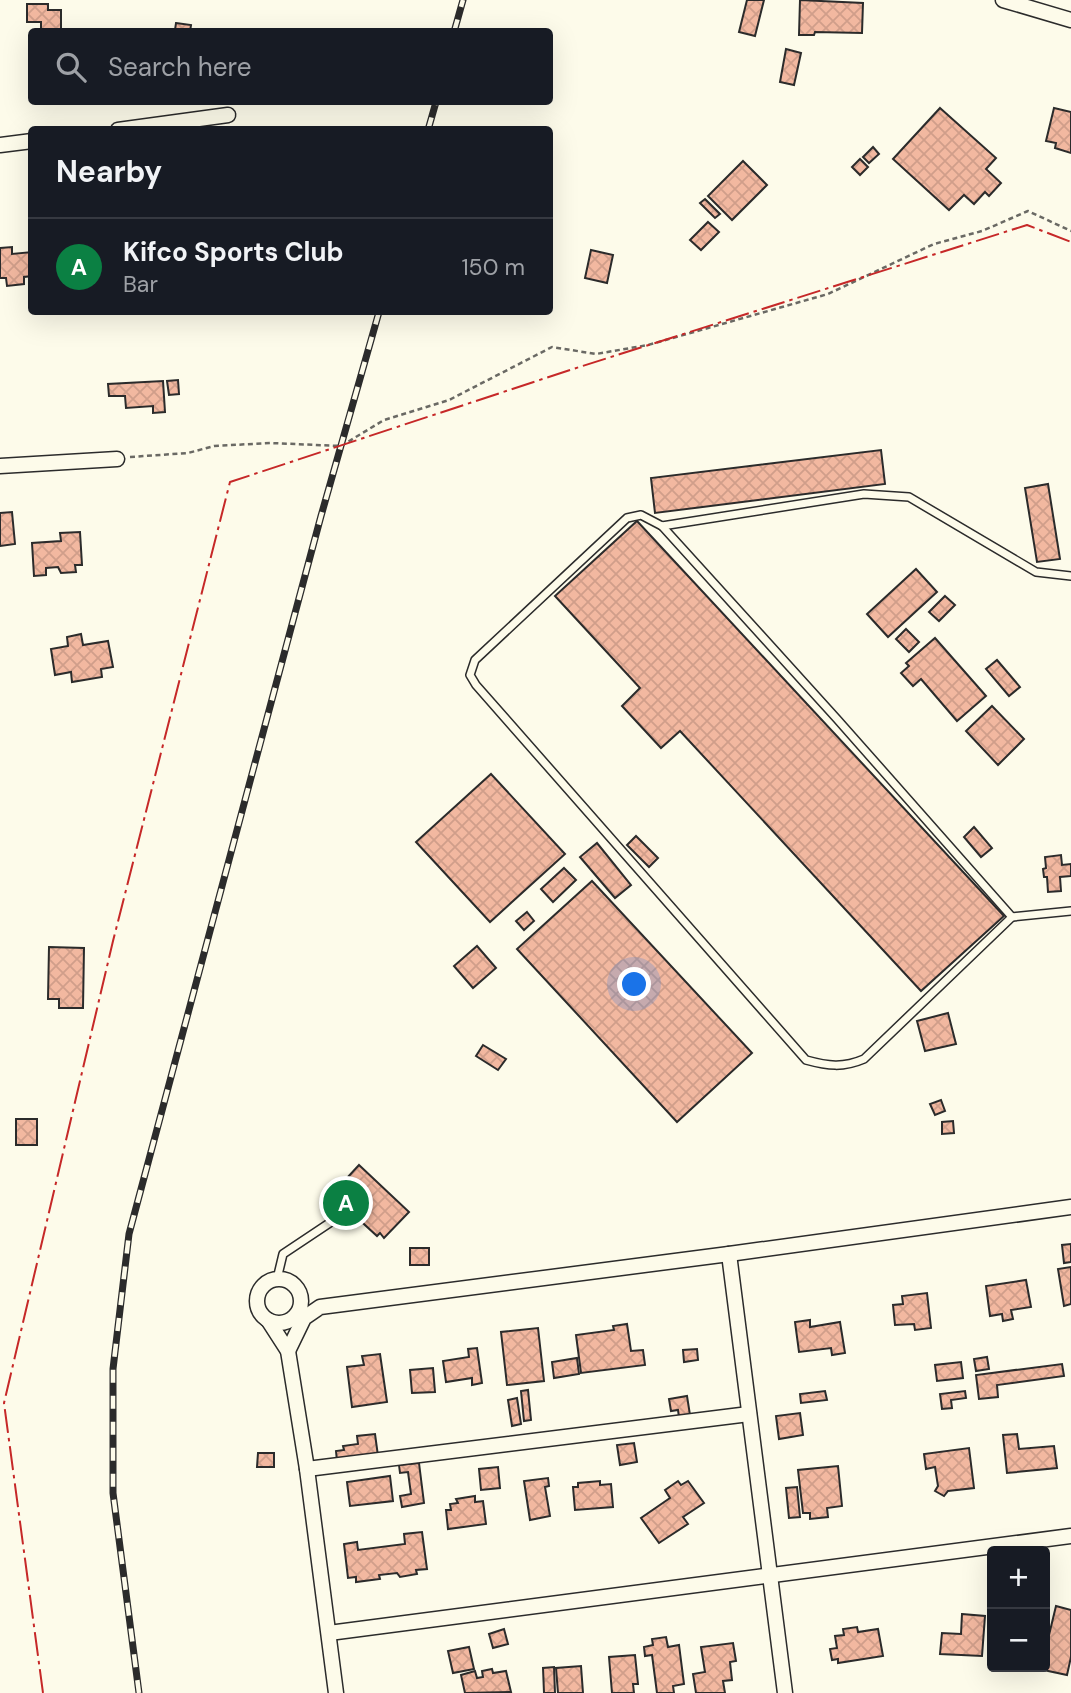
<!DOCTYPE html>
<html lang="en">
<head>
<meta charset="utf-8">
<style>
  body { margin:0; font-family:"DM Sans",sans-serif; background:#20242c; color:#f1f3f6 }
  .controls { position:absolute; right:21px; bottom:21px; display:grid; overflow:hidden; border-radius:7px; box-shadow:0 7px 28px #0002 }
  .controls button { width:63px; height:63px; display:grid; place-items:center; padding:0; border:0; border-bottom:2px solid #363941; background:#171b24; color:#f1f3f6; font:35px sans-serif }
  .you { position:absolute; left:635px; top:985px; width:24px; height:24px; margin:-18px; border:5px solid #fff; border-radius:50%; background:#1a73e8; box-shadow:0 0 0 10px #1a73e833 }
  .badge { display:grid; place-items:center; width:46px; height:46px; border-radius:50%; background:#0b8043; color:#fff; font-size:23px; font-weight:700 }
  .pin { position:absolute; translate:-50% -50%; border:4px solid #fff; box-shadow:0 2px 7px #0006 }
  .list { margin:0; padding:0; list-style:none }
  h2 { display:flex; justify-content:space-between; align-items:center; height:91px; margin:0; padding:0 28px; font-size:30px }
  h2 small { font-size:23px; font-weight:400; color:#9ea1a6 }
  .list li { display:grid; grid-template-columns:46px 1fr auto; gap:21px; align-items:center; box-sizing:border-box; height:98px; padding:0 28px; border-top:2px solid #363941 }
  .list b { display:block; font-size:26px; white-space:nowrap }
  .list p { margin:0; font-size:23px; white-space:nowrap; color:#9ea1a6 }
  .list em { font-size:23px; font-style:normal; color:#9ea1a6 }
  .icon { flex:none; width:38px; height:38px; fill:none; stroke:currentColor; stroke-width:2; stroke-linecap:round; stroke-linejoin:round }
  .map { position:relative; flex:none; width:1071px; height:1693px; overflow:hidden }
  .search { position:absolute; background:#171b24; box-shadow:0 7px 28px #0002; left:28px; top:28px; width:525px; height:77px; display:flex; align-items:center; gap:18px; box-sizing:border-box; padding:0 24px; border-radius:7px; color:#9ea1a6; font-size:26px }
  .panel { position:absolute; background:#171b24; box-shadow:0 7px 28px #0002; left:28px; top:126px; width:525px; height:189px; border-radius:7px }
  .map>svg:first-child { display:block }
</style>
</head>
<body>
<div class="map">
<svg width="1071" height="1693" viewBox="0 0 1071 1693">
  <defs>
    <pattern id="building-cross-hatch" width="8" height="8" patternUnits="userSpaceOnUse" patternTransform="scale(1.75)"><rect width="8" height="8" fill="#f2b8a0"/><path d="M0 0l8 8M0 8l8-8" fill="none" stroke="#d09e8a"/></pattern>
  </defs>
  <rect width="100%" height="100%" fill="#fdfbea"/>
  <g fill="url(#building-cross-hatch)" stroke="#2b2b2b" stroke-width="2">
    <path d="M747,0H764L755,36L739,32Z"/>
    <path d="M800,0L863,3L862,33L815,32L814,35H799Z"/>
    <path d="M27,4H48V10H61V32H41V22H27Z"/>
    <path d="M176,23L191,25L190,32H170V30H175Z"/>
    <path d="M786,49L801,53L794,85L780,82Z"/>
    <path d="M940,108L996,158L986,169L1001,183L989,196L985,192L974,204L964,195L949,210L893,159Z"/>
    <path d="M1054,108L1071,112V153L1055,148L1056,143L1046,141Z"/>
    <path d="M873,147L879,154L869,163L863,157Z"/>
    <path d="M860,159L868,167L860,175L852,167Z"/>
    <path d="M743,161L767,185L732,220L708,196Z"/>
    <path d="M705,199L720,214L715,218L700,203Z"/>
    <path d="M708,222L719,232L701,250L690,240Z"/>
    <path d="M12,247V254L32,252V276L24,277V284L7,286L6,278H0V248Z"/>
    <path d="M591,250L613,255L607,283L585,278Z"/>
    <path d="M178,380L179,394L169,395L167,381Z"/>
    <path d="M163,381L165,412L153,413V406L126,408L125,396H109L108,384Z"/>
    <path d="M881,450L885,484L655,513L651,478Z"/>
    <path d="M1048,484L1060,559L1037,562L1025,488Z"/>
    <path d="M12,512L15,544L0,546V513Z"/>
    <path d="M637,521L1004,916L921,991L680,731L661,748L622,706L640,688L555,596Z"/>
    <path d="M80,532L82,565H75L76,572L61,573L58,567L46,568V575L34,576L32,543L61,541L60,533Z"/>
    <path d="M916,569L937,592L888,637L867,614Z"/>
    <path d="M945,596L955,605L939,621L929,612Z"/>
    <path d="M906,629L919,642L909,652L896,639Z"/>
    <path d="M81,634L83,645L108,641L113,667L101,669L102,677L72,682L71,672L55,675L51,649L68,646L67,637Z"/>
    <path d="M935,638L986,696L957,721L921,679L913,686L901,673L909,666L906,663Z"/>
    <path d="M997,660L1020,687L1009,696L986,669Z"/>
    <path d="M992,706L1024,739L998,765L966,731Z"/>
    <path d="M491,774L565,854L490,922L416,842Z"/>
    <path d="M974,827L992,848L981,857L964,837Z"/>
    <path d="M636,836L658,858L649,867L627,845Z"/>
    <path d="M597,843L631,885L615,898L580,857Z"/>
    <path d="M1061,855L1062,865L1071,864V876L1060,877L1061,891L1048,892L1047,877H1044L1043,869L1046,868L1045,857Z"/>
    <path d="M564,868L576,880L553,902L541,889Z"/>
    <path d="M592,881L752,1053L677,1122L517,949Z"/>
    <path d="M527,912L534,921L524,930L516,921Z"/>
    <path d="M477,946L496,968L473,988L454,966Z"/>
    <path d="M49,947L84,948L83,1008H59V999H48Z"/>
    <path d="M948,1013L956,1044L925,1051L917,1021Z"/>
    <path d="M483,1045L506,1059L498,1070L476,1056Z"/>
    <path d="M941,1100L945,1111L935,1115L930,1104Z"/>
    <rect x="16" y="1119" width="21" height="26"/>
    <path d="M953,1121L954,1133L942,1134V1122Z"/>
    <path d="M359,1165L409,1212L384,1238L380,1233L377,1236L340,1202L344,1199L335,1191Z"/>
    <path d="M1071,1244V1262L1064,1263L1062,1245Z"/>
    <rect x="410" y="1248" width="19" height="17"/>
    <path d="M1071,1267V1304L1064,1306L1058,1269Z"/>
    <path d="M1026,1280L1031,1307L1011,1310L1013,1319L1003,1321L1002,1314L990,1316L986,1286Z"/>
    <path d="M927,1293L931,1328L915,1330L914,1324L895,1325L893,1305L903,1304L902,1296Z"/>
    <path d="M810,1320V1327L840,1322L845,1353L832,1355L831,1348L799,1352L795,1322Z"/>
    <path d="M627,1324L631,1351L643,1350L645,1365L581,1373L576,1335L614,1330L613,1326Z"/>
    <path d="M538,1328L544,1381L507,1385L501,1332Z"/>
    <path d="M477,1348L482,1383L472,1385V1378L446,1382L443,1361L469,1357L468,1349Z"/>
    <path d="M697,1349L698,1360L684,1362L683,1350Z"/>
    <path d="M380,1354L387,1402L352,1407L347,1367L364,1365L362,1356Z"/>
    <path d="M987,1357L989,1369L976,1371L974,1359Z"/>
    <path d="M577,1358L579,1374L554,1378L552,1362Z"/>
    <path d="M961,1362L963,1378L937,1381L935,1365Z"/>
    <path d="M1062,1364L1064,1376L997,1385L998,1397L979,1399L976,1375Z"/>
    <path d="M433,1368L435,1392L412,1393L410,1370Z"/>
    <path d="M528,1390L531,1420L524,1421L521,1391Z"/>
    <path d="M825,1391L827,1400L801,1403L800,1394Z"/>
    <path d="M965,1391L966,1398L951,1400L952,1408L942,1409L940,1394Z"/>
    <path d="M687,1396L690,1415L679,1417L678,1410L671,1411L669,1399Z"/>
    <path d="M517,1398L521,1424L512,1426L508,1400Z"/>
    <path d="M800,1413L803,1435L779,1439L776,1416Z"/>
    <path d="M375,1434L378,1456L337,1461L336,1451L344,1450L343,1446L358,1444L357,1436Z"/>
    <path d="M1017,1434L1019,1449L1054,1446L1057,1468L1007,1473L1003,1435Z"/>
    <path d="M634,1443L637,1462L620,1465L617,1445Z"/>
    <path d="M969,1448L974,1488L948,1491L944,1496L935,1491L938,1486L935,1467L926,1469L924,1454Z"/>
    <path d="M258,1453H274V1467H257Z"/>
    <path d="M419,1463L424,1503L402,1507L400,1496L411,1494L408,1472L400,1473L399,1465Z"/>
    <path d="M838,1466L842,1506L827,1508L828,1517L810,1519V1513H803L798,1470Z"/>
    <path d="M498,1467L500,1488L481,1490L479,1469Z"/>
    <path d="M390,1476L393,1501L350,1506L347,1482Z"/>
    <path d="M548,1478L549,1486L545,1487L550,1516L530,1520L524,1481Z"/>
    <path d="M600,1481V1485L611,1484L613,1507L575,1510L573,1487H578V1483Z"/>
    <path d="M678,1481L681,1485L688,1481L704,1503L683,1517L688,1524L659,1543L641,1518L670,1498L665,1490Z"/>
    <path d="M797,1487L800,1517L789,1518L786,1488Z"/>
    <path d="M475,1496V1502L483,1501L486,1524L448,1529L446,1510H451L450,1504L458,1503L456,1499Z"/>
    <path d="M422,1532L427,1569L416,1570L417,1574L400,1577L397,1573L379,1575L380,1579L356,1582V1577L348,1578L344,1544L357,1542L358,1550L405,1544L404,1534Z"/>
    <path d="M1056,1606L1071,1610V1657L1067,1675L1039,1669L1040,1667H1045V1634L1049,1635Z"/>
    <path d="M962,1614L985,1616L982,1656L940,1654L942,1633L961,1634Z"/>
    <path d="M857,1627L858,1632L878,1629L883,1656L838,1663V1659L832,1660L830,1649L837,1648L835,1636L844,1635L843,1629Z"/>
    <path d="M504,1629L508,1644L493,1648L489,1634Z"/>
    <path d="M666,1637L668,1647L679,1645L684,1684L673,1686L674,1693H657L652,1655L645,1656L644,1647L653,1645L652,1639Z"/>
    <path d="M733,1643L736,1661L730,1662L732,1680L723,1681L725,1693H696L693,1674L705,1672L701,1647Z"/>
    <path d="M469,1647L474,1669L453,1673L448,1651Z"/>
    <path d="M635,1655L638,1684H633L634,1693H612L609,1657Z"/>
    <path d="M581,1666L583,1693H558L556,1668Z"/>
    <path d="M554,1667L555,1693H544L543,1668Z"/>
    <path d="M492,1669L493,1673L506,1671L511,1692L465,1693L461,1675L475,1671L477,1678L483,1677L482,1671Z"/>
  </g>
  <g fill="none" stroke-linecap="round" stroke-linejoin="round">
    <defs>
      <g id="service">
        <path d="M662,526L837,719L1012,917L1071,911"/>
        <path d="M1012,917L864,1059C843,1068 828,1066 806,1060L476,685L470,675L475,660L627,518L641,515L662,526L864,494L909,497L1036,572L1071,576"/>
        <path d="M277,1279L283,1254L331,1222"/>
      </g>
      <g id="minor">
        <path d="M1003,0L1071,20"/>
        <path d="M118,130L228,115"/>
        <path d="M0,145L32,141"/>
        <path d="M0,466L117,459"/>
        <path d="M729,1254L785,1693"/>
        <circle cx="279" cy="1301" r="22"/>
        <path d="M268,1320L288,1351L307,1469L336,1693"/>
        <path d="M288,1351L304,1318L320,1307L729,1254L1071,1207"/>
        <path d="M307,1469L749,1414"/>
        <path d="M329,1633L1071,1536"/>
      </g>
    </defs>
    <use href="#service" stroke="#2b2b2b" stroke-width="10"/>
    <use href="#minor" stroke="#2b2b2b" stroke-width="17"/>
    <path stroke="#6a6964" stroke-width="2.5" stroke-dasharray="5 3.5" stroke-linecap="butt" d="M130,457L188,453L214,446L270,443L341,446L384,420L449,400L552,347L596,354L648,345L828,294L934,244L982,231L1028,211L1071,231"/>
    <use href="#service" stroke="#fdfbea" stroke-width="7"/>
    <use href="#minor" stroke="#fdfbea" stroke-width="14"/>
    <defs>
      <g id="rail">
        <path d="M454,32L463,0"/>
        <path d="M428,130L436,102"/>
        <path d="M139,1693L113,1493V1369L129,1234L321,516L379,312"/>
      </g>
    </defs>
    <use href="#rail" stroke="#2b2b2b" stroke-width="7"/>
    <use href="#rail" stroke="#fdfbea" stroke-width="4.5" stroke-dasharray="13" stroke-linecap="butt"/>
    <path stroke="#c62828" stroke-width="2" stroke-dasharray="24 5 3.5 5" stroke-linecap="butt" d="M43,1693L4,1403L113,941L230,482L570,370L1027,225L1071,242"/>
  </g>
</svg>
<div class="controls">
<button>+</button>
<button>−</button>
</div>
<div class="you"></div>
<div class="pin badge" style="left:346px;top:1203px">A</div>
<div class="search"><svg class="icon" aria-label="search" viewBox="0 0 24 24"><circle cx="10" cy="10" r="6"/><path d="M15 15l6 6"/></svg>Search here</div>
<section class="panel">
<h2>Nearby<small></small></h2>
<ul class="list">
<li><span class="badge">A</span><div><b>Kifco Sports Club</b><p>Bar</p></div><em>150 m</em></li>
</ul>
</section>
</div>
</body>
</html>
